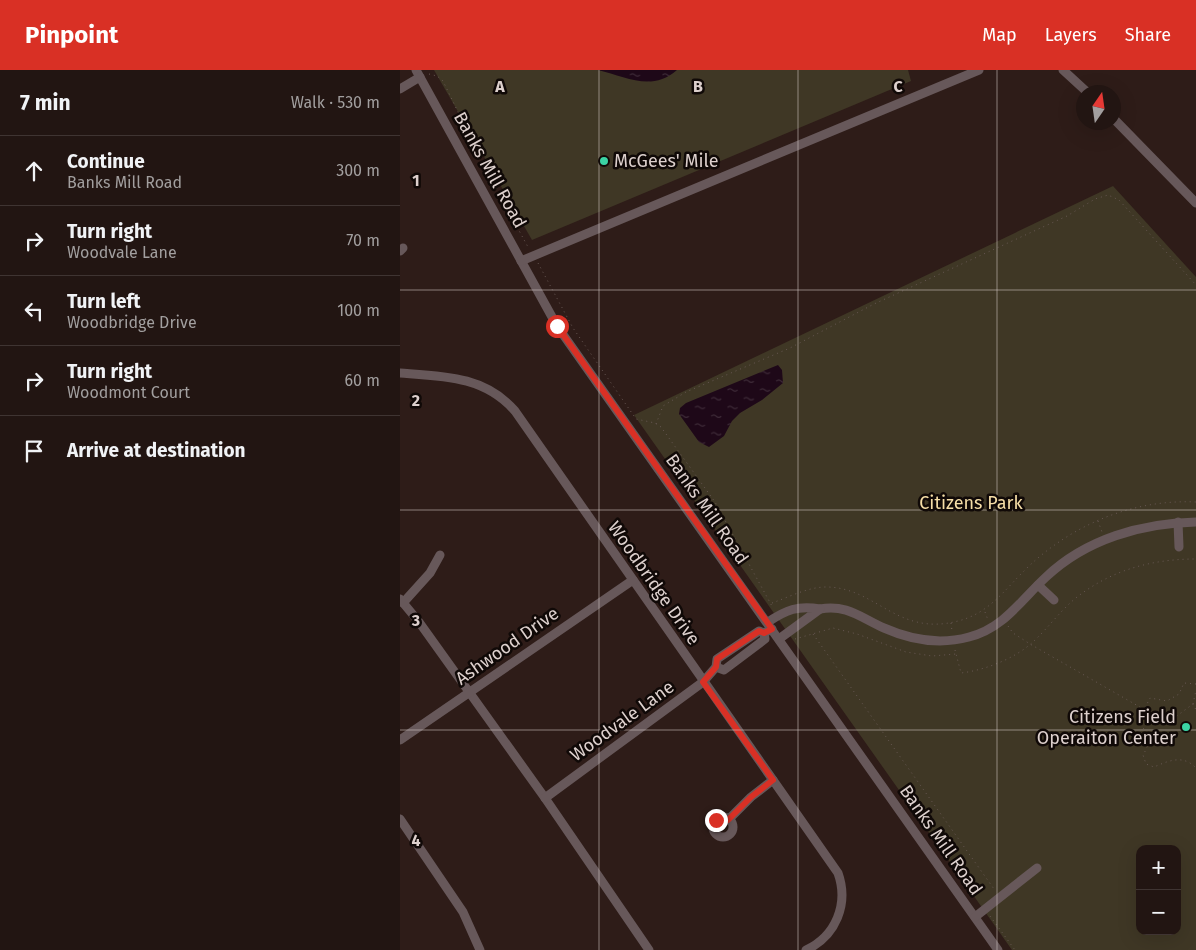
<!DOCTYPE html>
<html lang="en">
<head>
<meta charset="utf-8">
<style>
  body { margin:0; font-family:"Fira Sans",sans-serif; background:#2a1e1b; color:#f1f3f6 }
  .controls { position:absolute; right:15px; bottom:15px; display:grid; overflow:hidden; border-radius:10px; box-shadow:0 5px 20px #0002 }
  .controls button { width:45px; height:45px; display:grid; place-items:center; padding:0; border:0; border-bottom:1px solid #3f3432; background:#221512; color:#f1f3f6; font:25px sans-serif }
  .compass { position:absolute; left:676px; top:15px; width:45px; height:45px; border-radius:50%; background:#221512; box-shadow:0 5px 20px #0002; rotate:13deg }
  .stop { position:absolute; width:15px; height:15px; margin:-11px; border:4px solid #d93025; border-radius:50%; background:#fff }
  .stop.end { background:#d93025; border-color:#fff; box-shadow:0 1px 5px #0008 }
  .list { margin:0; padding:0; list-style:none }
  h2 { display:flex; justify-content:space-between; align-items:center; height:65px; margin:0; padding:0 20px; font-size:21px }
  h2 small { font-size:16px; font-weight:400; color:#a29f9f }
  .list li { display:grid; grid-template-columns:32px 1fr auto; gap:15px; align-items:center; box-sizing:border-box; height:70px; padding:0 20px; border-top:1px solid #3f3432 }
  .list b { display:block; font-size:19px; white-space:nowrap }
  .list p { margin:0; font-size:16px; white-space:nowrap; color:#a29f9f }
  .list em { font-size:16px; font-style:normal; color:#a29f9f }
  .icon { flex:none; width:28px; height:28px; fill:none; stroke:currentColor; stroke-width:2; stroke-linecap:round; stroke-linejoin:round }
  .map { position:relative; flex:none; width:796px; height:880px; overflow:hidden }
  header { display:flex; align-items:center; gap:30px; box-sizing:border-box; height:70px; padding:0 25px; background:#d93025; color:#fff }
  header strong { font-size:24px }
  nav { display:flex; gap:28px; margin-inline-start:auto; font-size:18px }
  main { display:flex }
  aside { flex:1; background:#221512 }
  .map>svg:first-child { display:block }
</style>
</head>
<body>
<header>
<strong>Pinpoint</strong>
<nav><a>Map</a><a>Layers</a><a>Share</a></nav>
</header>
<main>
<aside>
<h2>7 min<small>Walk · 530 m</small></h2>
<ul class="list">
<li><svg class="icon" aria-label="ahead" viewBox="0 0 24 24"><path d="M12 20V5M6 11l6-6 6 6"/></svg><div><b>Continue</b><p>Banks Mill Road</p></div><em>300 m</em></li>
<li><svg class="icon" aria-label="right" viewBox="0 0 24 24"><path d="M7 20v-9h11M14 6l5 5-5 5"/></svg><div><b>Turn right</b><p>Woodvale Lane</p></div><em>70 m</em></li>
<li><svg class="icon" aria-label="left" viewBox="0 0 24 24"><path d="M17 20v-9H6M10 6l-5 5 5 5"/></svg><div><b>Turn left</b><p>Woodbridge Drive</p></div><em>100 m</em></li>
<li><svg class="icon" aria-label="right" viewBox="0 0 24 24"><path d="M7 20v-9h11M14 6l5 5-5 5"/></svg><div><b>Turn right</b><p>Woodmont Court</p></div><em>60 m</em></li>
<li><svg class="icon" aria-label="arrive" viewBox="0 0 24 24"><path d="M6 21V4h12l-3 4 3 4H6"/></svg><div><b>Arrive at destination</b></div></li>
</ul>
</aside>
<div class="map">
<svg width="796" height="880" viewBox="0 0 796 880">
  <defs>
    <pattern id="water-ripples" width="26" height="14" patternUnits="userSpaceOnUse" patternTransform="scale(1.25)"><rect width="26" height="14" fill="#1e0818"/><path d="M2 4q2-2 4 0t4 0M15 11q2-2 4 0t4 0" fill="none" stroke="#3e2b38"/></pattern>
  </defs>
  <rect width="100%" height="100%" fill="#2e1c18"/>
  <g fill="#3f3725" fill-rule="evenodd">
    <path d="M34,0H508L511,11L132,170Z"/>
    <path d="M713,116L796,207V880H612L234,345ZM740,779H777V861H740Z"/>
  </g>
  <g fill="url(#water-ripples)">
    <path d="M198,0H277C252,22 226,7 198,0Z"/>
    <path d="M378,295L382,300L383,313L362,330L340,343L332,351L324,366L309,377L299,372L279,344L280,338L286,333Z"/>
  </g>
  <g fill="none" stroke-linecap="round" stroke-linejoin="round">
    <g stroke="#685854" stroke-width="1" stroke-dasharray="1 4" stroke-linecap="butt">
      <path d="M29,4L37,6L43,11L88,104L128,177"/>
      <path d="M138,193L173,258L236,349L255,353L261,357L315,432L373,538"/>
      <path d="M256,354L263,336L286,322L390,278L474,234L667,146L695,129L708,125L719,130L796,215"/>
      <path d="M698,451L702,462"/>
      <path d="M372,533C389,527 408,517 426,517C476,517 497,567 558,551C590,543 605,519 628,497C673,454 734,429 796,432"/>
      <path d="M585,542L588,550"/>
      <path d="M551,553L552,561"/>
      <path d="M608,556L613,563L630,574L752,644L774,648L793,634L796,640"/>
      <path d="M413,564L594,819"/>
      <path d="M395,569L433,558L457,564L506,582L532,586L556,584"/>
      <path d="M555,580L561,603C586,600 616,588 634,571C650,556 663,537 681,524C715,499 754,489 796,489"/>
      <path d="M796,614L784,613L779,624L767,631L750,628L738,652C749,664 752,670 743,685L746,694L754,697C768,691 783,684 796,698"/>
      <path d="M793,634L796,620"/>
      <path d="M590,846L615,880"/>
    </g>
    <g stroke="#67585a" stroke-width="9">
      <path d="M16,0L157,256L598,880"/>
      <path d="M663,0L687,22"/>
      <path d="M0,19L20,7"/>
      <path d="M714,49L796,133"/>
      <path d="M0,181L3,178"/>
      <path d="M121,191L579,0"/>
      <path d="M0,303C43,306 85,306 115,341L438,803C449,834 436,866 406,880"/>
      <path d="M778,452L779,477"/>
      <path d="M638,515L654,530"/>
      <path d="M0,529L19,552L145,728L249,880"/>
      <path d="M3,533L30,503L40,485"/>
      <path d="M420,539C447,534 461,548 484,558C511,570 540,575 569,567C604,558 621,530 646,507C686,469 742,453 796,452"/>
      <path d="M368,552C386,540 398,535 420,539L379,569"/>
      <path d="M316,597L324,600L365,569L364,563"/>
      <path d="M0,670L233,510"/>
      <path d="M145,728L303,612L316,597L317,589L359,561L364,563L372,559"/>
      <circle cx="323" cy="757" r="10"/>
      <path d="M0,749L63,842L80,880"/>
      <path d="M328,750L351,727L373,710"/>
      <path d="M575,847L637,798"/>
    </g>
  </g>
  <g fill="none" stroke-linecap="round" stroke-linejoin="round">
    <path stroke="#d93025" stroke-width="6" d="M157,256L372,559L364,563L359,561L317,589L316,597L303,612L373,710L351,727L328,750L321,748L316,750"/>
  </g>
  <path fill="none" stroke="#ddd0cd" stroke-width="1" stroke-opacity="0.55" d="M199,0V880M398,0V880M597,0V880M0,220H796M0,440H796M0,660H796"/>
  <g fill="#3bd4a4" stroke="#100907" stroke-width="2">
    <circle cx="204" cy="91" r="5"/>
    <circle cx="786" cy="657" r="5"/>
  </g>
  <g text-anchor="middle" stroke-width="5" stroke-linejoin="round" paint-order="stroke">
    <g font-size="18" fill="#ddd0cd" stroke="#100907" text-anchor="start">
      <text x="214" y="97">McGees' Mile</text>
      <text x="776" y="653" text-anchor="end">Citizens Field<tspan x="776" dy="21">Operaiton Center</tspan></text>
    </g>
    <g font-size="18" fill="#ddd0cd" stroke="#100907">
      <text transform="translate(90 100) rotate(61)" y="6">Banks Mill Road</text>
      <text transform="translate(307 439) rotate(55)" y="6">Banks Mill Road</text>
      <text transform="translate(254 513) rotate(55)" y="6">Woodbridge Drive</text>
      <text transform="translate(107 576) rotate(-35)" y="6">Ashwood Drive</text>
      <text transform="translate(222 651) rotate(-36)" y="6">Woodvale Lane</text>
      <text transform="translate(541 770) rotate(55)" y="6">Banks Mill Road</text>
    </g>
    <g font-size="18" fill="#f6dea7" stroke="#100907">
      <text x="571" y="439">Citizens Park</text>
    </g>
  </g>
  <g font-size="16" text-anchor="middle" font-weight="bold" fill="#ddd0cd" stroke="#100907" stroke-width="5" stroke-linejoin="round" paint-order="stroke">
    <text x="100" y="22">A</text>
    <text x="298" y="22">B</text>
    <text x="498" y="22">C</text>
    <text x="16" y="116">1</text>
    <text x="16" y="336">2</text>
    <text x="16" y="556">3</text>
    <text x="16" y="776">4</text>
  </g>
</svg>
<div class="controls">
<button>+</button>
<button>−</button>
</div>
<svg class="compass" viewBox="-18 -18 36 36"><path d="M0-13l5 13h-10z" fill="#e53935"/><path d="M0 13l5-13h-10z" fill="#a29f9f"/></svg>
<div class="stop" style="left:157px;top:256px"></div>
<div class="stop end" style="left:316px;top:750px"></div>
</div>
</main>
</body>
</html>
